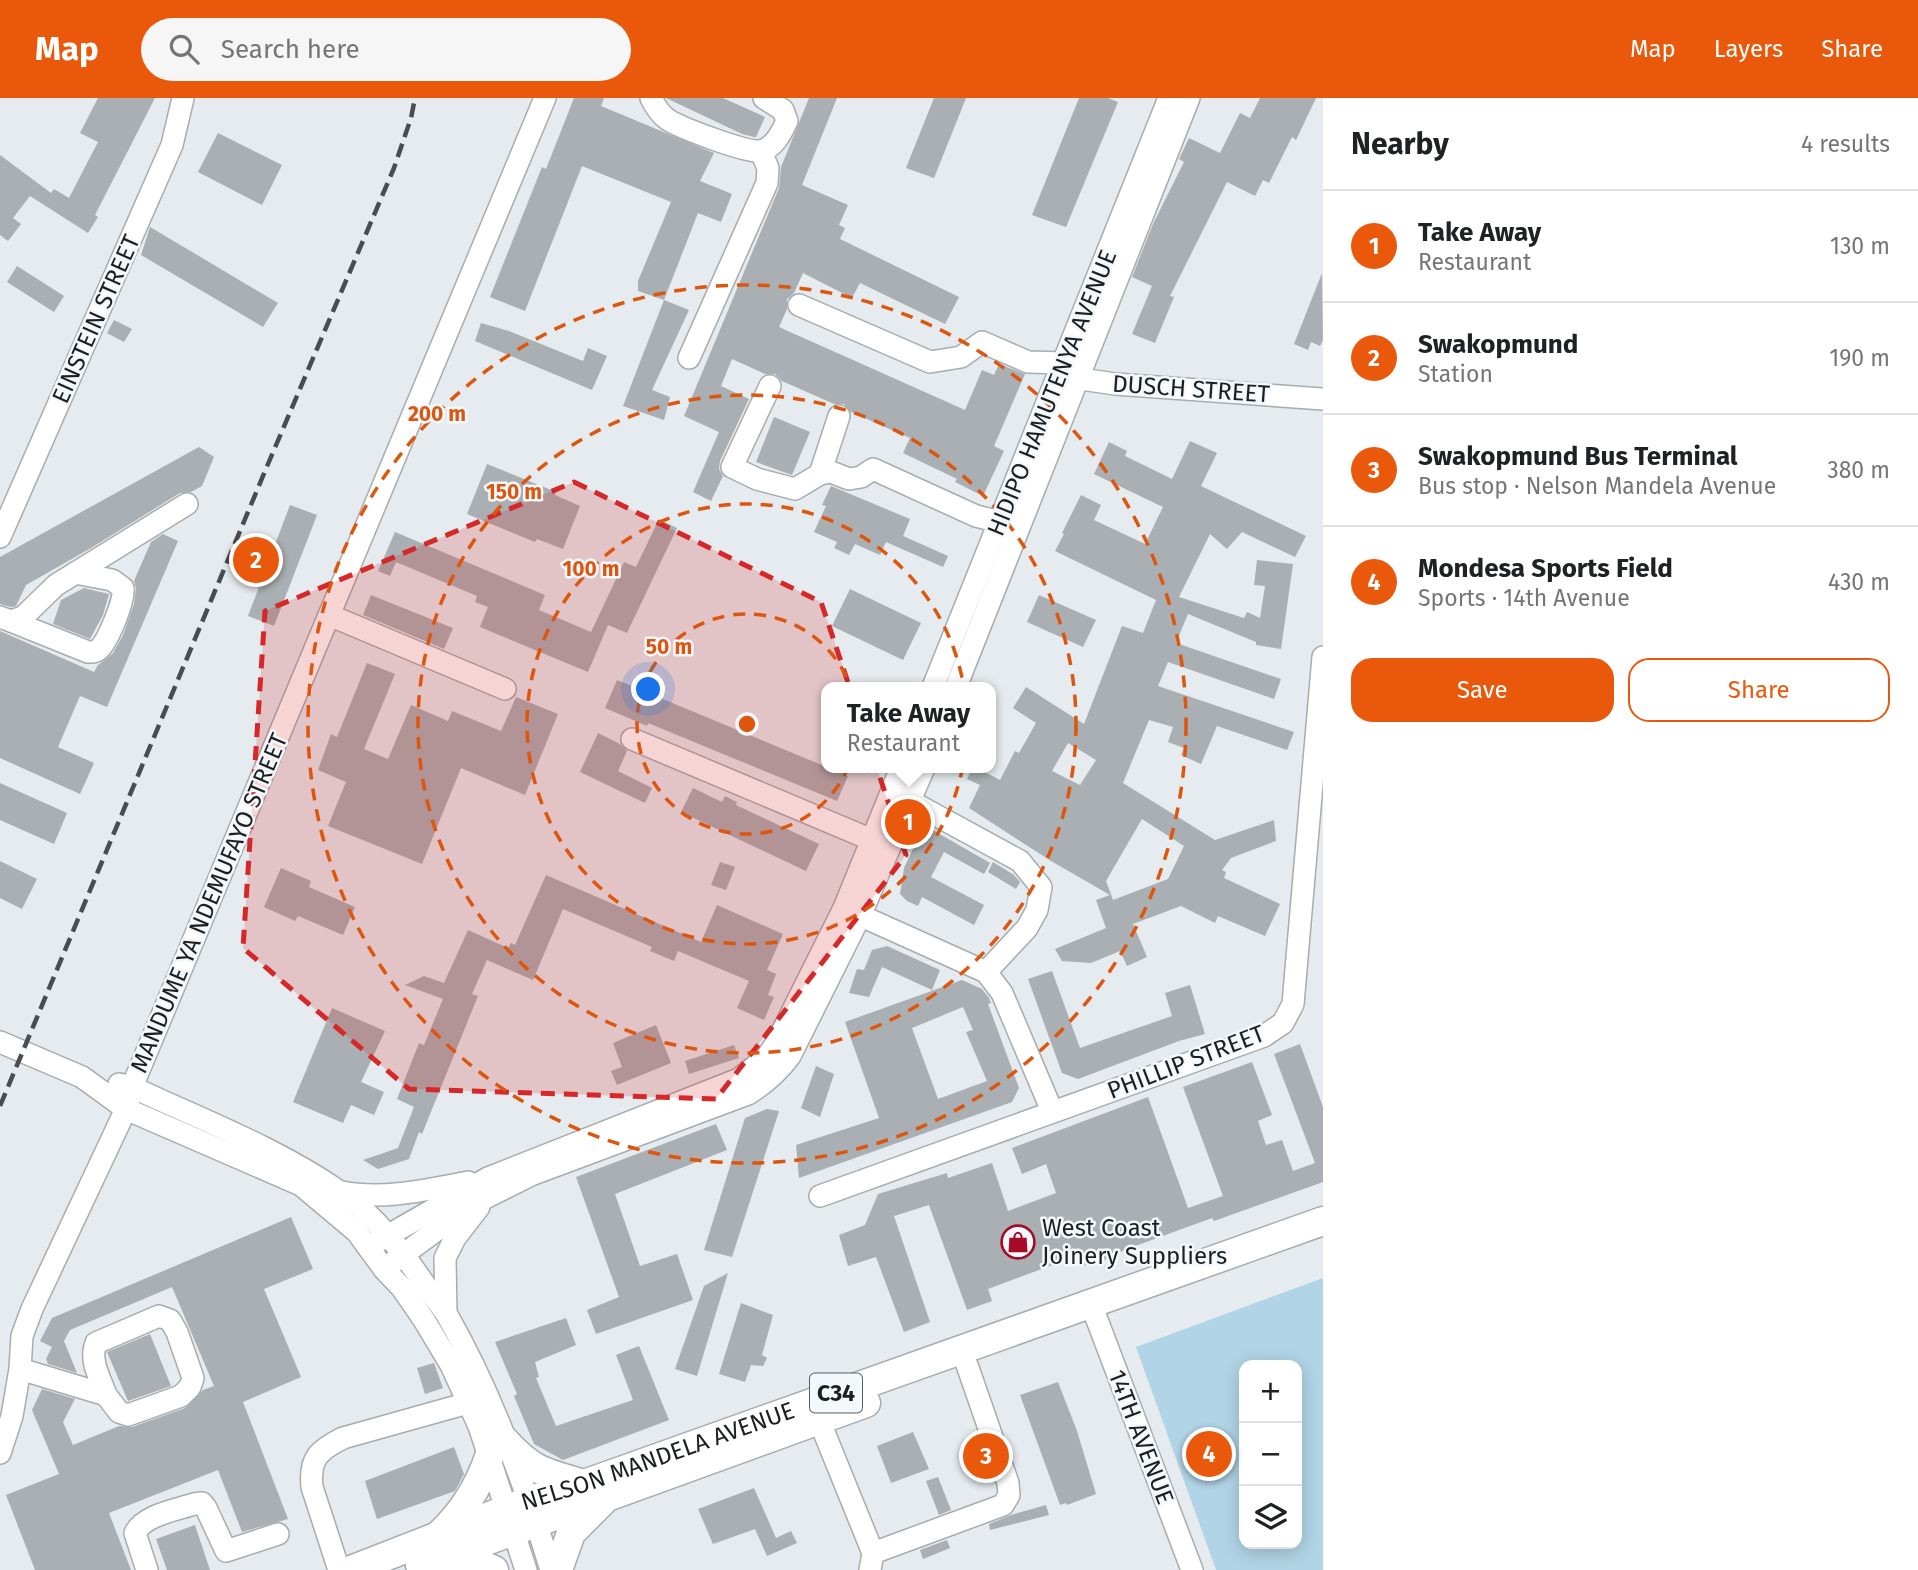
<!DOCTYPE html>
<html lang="en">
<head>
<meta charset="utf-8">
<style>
  body { margin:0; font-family:"Fira Sans",sans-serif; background:#f6f6f6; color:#202124 }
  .controls { position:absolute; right:21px; bottom:21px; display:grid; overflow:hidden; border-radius:14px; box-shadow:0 4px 18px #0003 }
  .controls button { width:63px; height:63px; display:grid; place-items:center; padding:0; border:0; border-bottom:2px solid #e0e0e0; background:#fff; color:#202124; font:35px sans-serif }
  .you { position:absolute; left:649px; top:592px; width:24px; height:24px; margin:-18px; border:5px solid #fff; border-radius:50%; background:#1a73e8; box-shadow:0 0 0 10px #1a73e833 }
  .badge { display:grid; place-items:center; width:46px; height:46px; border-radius:50%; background:#ea580c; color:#fff; font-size:23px; font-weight:700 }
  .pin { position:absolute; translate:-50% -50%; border:4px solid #fff; box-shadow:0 2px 7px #0006 }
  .popup { position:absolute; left:821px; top:584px; width:175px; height:91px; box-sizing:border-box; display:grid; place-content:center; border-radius:14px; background:#fff; filter:drop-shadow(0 2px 5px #0005); font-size:23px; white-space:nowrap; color:#757577 }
  .popup b { font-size:26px; color:#202124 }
  .popup::after { content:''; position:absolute; left:50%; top:100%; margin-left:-14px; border:14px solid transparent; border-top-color:#fff }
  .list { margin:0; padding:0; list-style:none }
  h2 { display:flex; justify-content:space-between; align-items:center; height:91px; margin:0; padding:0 28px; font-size:30px }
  h2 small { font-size:23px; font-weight:400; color:#757577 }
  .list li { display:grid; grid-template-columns:46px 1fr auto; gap:21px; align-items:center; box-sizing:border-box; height:112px; padding:0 28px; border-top:2px solid #e0e0e0 }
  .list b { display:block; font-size:26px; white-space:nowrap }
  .list p { margin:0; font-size:23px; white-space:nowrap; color:#757577 }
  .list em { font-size:23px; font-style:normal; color:#757577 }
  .actions { display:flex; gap:14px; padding:21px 28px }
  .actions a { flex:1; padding:16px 0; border:2px solid #ea580c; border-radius:21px; text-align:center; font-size:24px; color:#ea580c }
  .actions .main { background:#ea580c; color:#fff }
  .icon { flex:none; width:38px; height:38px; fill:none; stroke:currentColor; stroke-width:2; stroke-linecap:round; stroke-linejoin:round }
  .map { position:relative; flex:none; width:1323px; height:1472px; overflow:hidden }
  header { display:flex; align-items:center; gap:42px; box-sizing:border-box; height:98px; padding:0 35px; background:#ea580c; color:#fff }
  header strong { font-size:33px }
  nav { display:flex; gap:38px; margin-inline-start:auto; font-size:24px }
  .search { width:490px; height:63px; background:#f6f6f6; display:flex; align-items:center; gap:18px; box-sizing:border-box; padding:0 24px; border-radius:38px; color:#757577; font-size:26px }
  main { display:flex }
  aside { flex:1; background:#fff }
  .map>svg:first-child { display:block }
</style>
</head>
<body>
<header>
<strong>Map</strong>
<div class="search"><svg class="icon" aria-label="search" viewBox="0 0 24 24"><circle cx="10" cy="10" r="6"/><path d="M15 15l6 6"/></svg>Search here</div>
<nav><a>Map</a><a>Layers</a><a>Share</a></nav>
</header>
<main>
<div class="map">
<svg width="1323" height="1472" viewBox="0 0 1323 1472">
  <rect width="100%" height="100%" fill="#e5ebee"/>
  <path fill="#b1d4e6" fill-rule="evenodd" d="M1323,1180V1472H1216L1136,1249ZM1297,1267V1446H1244V1267Z"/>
  <g fill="#a9afb2" fill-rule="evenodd">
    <path d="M98,0H155L95,117L98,119L88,135L30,98L13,120L21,126L8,143L0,137V57L51,95L54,91L69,100L98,44L80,35Z"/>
    <path d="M574,0H604L601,8L714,55L700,83L732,96L721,124L698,115L664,202L638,193V183L671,104L582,68L525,213L490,199L542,69L546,71Z"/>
    <path d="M666,0H723L765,19L756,39H754L742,36Z"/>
    <path d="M809,0H837L802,87L848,107L839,127L845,130L840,141L959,199L945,226L860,185L852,200L803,175L794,195L787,201V211L779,229L965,312L982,272L994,277L999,266L1025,276L994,348L1004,353L983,398L955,384L957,381L903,355L910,340L851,314L844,306H834L782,283L775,276H765L732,261L721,288L749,301L720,363L719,371L723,378L711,403L693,394L719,334L684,318L779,90L781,69Z"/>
    <path d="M934,0H966L934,80L906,70Z"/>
    <path d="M1079,0H1108L1118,4L1066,129L1032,117Z"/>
    <path d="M1260,0H1316L1296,42L1292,39L1269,85L1263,82L1255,98L1227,84L1170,198L1174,199L1155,245L1132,236L1152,188L1132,179L1153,126L1184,64L1179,61L1189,40L1220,55L1240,15L1250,20Z"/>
    <path d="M218,35L282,67L262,107L198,74Z"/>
    <path d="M150,129L278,205L263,229L141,157Z"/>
    <path d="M17,168L64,198L54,214L7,184Z"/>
    <path d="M1322,175L1323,242L1320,248L1311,244L1308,252L1294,246Z"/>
    <path d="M664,202L689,212L652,292L670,299L664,322L623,308Z"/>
    <path d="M114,222L132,231L124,244L107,235Z"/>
    <path d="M481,225L509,233L583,263L588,250L607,258L592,292L475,243Z"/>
    <path d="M774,319L810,334L792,377L756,364Z"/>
    <path d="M1190,343L1217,355L1201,388L1306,438L1295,459L1242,434L1227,451L1210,436L1179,499L1244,520L1247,514L1260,520L1265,488L1254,487L1257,462L1293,466L1281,551L1256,547V544L1188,516L1176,545L1281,581L1274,601L1168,564L1158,588L1294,634L1287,652L1217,628L1201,666L1181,657L1184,650L1168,644L1173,629L1149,622L1123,685L1215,742L1274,722L1276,743L1231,760L1222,772L1226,774L1224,780L1280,806L1265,838L1218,818L1215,825L1181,808L1133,826L1147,859L1127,868L1120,853L1091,865L1062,863L1055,851L1106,830L1096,802L1110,797L1051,763L969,710L980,687L967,681L972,670H977L1000,682L1015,653L1019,655L1036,625L1013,610L1026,589L1084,626L1122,528L1143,535L1156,502L1055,453L1064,436L1062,435L1081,397L1101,407L1094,422L1145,446L1163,409L1094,376L1109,344L1127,353L1125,358L1172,381ZM1068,645L1096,662L1080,687L1052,673ZM1142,721L1184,748L1168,781L1113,802L1106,783Z"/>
    <path d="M199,349L214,359L202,388L191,394L180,395L91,450L26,487L16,508L11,509L0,506V459Z"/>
    <path d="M487,366L556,394L555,397L580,408L563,451L537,441L535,444L467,416Z"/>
    <path d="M831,388L910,421L903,438L948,458L943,469L886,444L880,457L855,446L849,457L834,450L837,444L814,434L826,408L822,407Z"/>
    <path d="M290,407L317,417L274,528L248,518Z"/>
    <path d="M659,421L677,430L627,535L608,527L588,574L480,529L488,509L475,504L477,498L396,464L390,478L378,473L395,434L545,497L539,512L591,534L624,464L636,469Z"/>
    <path d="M163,436L178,443L107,609L80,598L58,649L94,665L80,696L0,660V533L94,574L98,567L113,555L123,537L134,506L136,490L134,483L151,444Z"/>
    <path d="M84,490L109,496L103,517L90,541L53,526L61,502Z"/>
    <path d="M850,491L921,525L903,562L832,528Z"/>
    <path d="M371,497L453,530L444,551L363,517Z"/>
    <path d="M1039,497L1096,522L1083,549L1027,524Z"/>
    <path d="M367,565L395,576L364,651L388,661L411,607L448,623L452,613L501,633L516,599L558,616L525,697L461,670L422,766L328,728L346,684L318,672L331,636L337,639Z"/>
    <path d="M617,582L848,678L837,703L648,625L647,628L605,610Z"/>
    <path d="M598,635L620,646L627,653L618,673L652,690L645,705L580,674Z"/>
    <path d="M0,685L67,715L54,746L0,722Z"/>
    <path d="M693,690L722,704L725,698L737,704L736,707L819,746L806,773L681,714Z"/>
    <path d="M924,727L990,765L984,776L944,754L931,779L984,807L974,827L922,799L918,808L907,803L900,796L904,770Z"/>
    <path d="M0,763L37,781L22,811L0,800Z"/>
    <path d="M720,764L735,769L726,792L711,787Z"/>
    <path d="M993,764L1014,777L1020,784L1016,791L988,774Z"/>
    <path d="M281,770L311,783L309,789L355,809L343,837L298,818L295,823L264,809Z"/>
    <path d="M546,777L701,844L717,807L783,836L767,872L776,876L768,897L774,899L764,922L737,910L749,883L678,853L674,863L650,853L652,849L563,811L533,882L487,862L472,896L478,898L422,1036L419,1034L409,1061L378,1071L363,1062L398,1050L414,1009L397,1001L419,945L424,947L443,901L405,887L424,878L444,885L468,832L508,850L511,845L515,847Z"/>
    <path d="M887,848L940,872L932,892L882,869L869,899L849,895L857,871L864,872L872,852Z"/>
    <path d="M1052,873L1080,950L1172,918L1165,895L1190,887L1205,936L1179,943L1078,981L1062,975L1028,881Z"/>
    <path d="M962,882L982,891L989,900L991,905L988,906L1019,990L1012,1004L799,1080L796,1047L879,1020L845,924ZM963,909L973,932L966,934L987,983L938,1001L912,930Z"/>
    <path d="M332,910L385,933L361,984L384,994L374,1017L351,1007L343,1025L293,1004Z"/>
    <path d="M656,927L671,965L617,987L611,973L622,969L613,945Z"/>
    <path d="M1300,946L1323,1009V1084L1214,1123L1212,1120L1127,1151L1100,1164L1083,1168L1079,1157L988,1191L992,1203L967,1212L929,1107L894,1118L930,1224L904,1234L876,1159L848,1168L839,1137L865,1127L878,1096L947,1075L948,1080L992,1065L1008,1113L1056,1095L1046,1066L1022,1076L1012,1050L1148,999L1188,1110L1223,1098L1183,989L1252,964L1272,1017L1258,1023L1266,1047L1282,1042L1293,1073L1315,1065L1274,956Z"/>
    <path d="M734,947L739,960L689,976L685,963Z"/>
    <path d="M816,968L834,976L820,1019L801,1010Z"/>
    <path d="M767,1011L779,1013L732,1159L704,1152L745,1020Z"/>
    <path d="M716,1026L727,1052L615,1096L640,1168L677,1156L693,1202L596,1236L587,1212L619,1199L576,1079Z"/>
    <path d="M291,1119L313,1171L264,1191L301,1279L243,1304L288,1421L242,1434L218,1372L109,1415L131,1472H35L6,1397L59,1376L32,1312L42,1291L75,1301L63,1324L73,1347L119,1328L132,1329L185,1310L203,1292L214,1288L172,1189L70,1232L64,1243L77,1275L48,1266L46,1261L52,1249L40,1243L52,1220Z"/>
    <path d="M728,1175L697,1278L675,1271L704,1188Z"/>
    <path d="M741,1205L773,1217L762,1257L767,1260L763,1268L751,1267L745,1284L719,1276Z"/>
    <path d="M566,1220L576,1247L535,1264L539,1279L536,1280L556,1328L633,1302L616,1257L639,1248L669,1322L563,1362L534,1346L514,1298L517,1296L495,1244Z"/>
    <path d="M150,1236L171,1288L128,1303L107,1254Z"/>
    <path d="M434,1265L443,1290L425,1296L417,1270Z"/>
    <path d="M1058,1284L1077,1333L1096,1396L1067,1407L1066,1405L1060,1407L1020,1297Z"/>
    <path d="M913,1334L929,1371L891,1385L877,1348Z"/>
    <path d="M454,1349L464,1376L455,1393L377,1421L365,1383Z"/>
    <path d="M938,1379L951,1412L939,1417L926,1383Z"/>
    <path d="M754,1390L776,1440L791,1433L797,1445L767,1458L755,1431L713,1446L698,1411Z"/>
    <path d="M1046,1407L1049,1417L990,1432L989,1426L1011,1417Z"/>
    <path d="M195,1427L210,1472H167L156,1441Z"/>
    <path d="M947,1442L950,1450L923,1461L920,1452Z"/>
  </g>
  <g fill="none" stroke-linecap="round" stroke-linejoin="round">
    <defs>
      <g id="minor">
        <path d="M651,0C655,8 660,16 667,21C680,30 745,54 759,53C773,52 782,34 787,23L783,12L764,0"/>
        <path d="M799,207L930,264L961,259L982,244L1028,264L1065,265"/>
        <path d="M689,260L767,85L768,70L761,54"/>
        <path d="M1067,279L1115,286L1323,301"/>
        <path d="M770,288L732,369L757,381L795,391L820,376L831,374L849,381L861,379L873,371L976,418L1000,424"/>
        <path d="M820,376L839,318"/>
        <path d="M0,439L172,47L183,0"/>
        <path d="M329,517L505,591"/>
        <path d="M0,519L11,523L23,519L56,487L187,406"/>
        <path d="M11,523L88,554C93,554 95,555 99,551C108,543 125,502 123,490L112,482L75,475"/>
        <path d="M933,589L1169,0"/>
        <path d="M956,589L1189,0"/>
        <path d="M632,641L872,742"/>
        <path d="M910,703L1020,763L1041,789L1037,812L1027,830L986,874"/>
        <path d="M848,812L986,874L1002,895L1052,1013"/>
        <path d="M0,944L82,979L126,1011L301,1087L357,1134L384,1171L402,1190L424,1222L451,1267L479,1328L526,1472"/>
        <path d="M119,986L132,989C202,1022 277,1050 340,1094C375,1117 402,1153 425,1187C432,1198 441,1207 447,1217C490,1292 526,1390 551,1472"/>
        <path d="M342,1094C384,1102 426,1092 468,1084"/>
        <path d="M820,1098L1264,938L1283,925L1293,906L1323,559"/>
        <path d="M368,1149L488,1080L739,981L767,959L777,944L844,810L901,670"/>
        <path d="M384,1171L469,1108L531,1077L748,996C766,985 778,974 790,958L860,818L924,670"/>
        <path d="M1091,1206L1192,1472"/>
        <path d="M446,1215L445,1160L455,1140L479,1109"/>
        <path d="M20,1271L106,1297C100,1280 89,1262 96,1245L159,1218L170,1222L177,1234L193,1280L190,1289L181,1298L128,1317L119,1314L106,1297"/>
        <path d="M819,1322L873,1455L870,1472"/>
        <path d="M0,1355L12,1318L20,1271L22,1238L32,1211L126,1011L132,989L545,0"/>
        <path d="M873,1455L1003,1407L1009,1397L1008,1385L967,1267"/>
        <path d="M147,1472L135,1435C144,1417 176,1412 194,1406L202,1405L206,1410L226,1453L278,1436"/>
        <path d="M339,1472L312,1389C309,1360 319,1352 343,1340L468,1305"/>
      </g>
      <g id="major">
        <path d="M504,1342C533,1374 544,1374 584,1386"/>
        <path d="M441,1435C464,1413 479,1388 489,1359"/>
        <path d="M445,1458L476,1464L494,1472"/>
        <path d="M420,1467L866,1305"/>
        <path id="s1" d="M351,1472L528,1403L584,1386L1323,1123"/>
        <path d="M558,1472L571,1435L602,1404"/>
      </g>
    </defs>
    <use href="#minor" stroke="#a6acaf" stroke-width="24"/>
    <use href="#major" stroke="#a6acaf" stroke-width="31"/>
    <use href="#minor" stroke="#fff" stroke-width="21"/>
    <use href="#major" stroke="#fff" stroke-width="28"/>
    <path stroke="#4a4d4f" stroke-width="4.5" stroke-dasharray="14 7" stroke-linecap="butt" d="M0,1008L268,366L394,70L411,20L415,0"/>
  </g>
  <path fill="#d62828" fill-opacity="0.2" stroke="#d62828" stroke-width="5" stroke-dasharray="14 9" stroke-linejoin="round" d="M574,384L821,504L906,757L716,1001L409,991L243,850L265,513Z"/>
  <g fill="none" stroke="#de560d" stroke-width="3.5" stroke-dasharray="12 9">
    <circle cx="747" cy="626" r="110"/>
    <circle cx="747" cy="626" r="220"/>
    <circle cx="747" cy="626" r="329"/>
    <circle cx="747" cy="626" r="439"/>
  </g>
  <defs>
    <symbol id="shop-ring" viewBox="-11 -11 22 22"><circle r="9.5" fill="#f2f8fc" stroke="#a50a27" stroke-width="1.5"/><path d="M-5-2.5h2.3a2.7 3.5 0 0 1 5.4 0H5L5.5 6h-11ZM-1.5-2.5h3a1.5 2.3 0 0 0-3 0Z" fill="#a50a27"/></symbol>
  </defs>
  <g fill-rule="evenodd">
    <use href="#shop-ring" x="999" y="1125" width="38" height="38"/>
  </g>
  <g text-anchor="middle" stroke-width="5" stroke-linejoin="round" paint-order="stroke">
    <rect fill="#f2f8fc" stroke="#5c5f61" stroke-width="2" x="810" y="1275.5" width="52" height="39" rx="5"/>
    <g font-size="23" font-weight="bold" fill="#1c1e1f">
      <text x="836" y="1303">C34</text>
    </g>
    <g font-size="24" fill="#1c1e1f" stroke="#f2f8fc">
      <text transform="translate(96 221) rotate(-66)" y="8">EINSTEIN STREET</text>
      <text transform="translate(1191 291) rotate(4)" y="8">DUSCH STREET</text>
      <text transform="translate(1052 295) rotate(-68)" y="8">HIDIPO HAMUTENYA AVENUE</text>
      <text transform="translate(209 805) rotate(-67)" y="8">MANDUME YA NDEMUFAYO STREET</text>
      <text transform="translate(1186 964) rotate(-21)" y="8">PHILLIP STREET</text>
      <text transform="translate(1141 1339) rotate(69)" y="8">14TH AVENUE</text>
      <text dy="8" stroke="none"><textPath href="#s1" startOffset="327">NELSON MANDELA AVENUE</textPath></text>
    </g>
    <g font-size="24" fill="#1c1e1f" stroke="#f2f8fc" text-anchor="start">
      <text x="1042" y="1138">West Coast<tspan x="1042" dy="28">Joinery Suppliers</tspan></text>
    </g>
  </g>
  <circle cx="747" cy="626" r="10" fill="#de560d" stroke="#f2f8fc" stroke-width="3.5"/>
  <g font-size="21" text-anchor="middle" font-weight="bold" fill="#de560d" stroke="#f2f8fc" stroke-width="5" stroke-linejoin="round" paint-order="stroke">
    <text x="437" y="323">200 m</text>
    <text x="514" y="401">150 m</text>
    <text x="591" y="478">100 m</text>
    <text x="669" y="556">50 m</text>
  </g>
</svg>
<div class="controls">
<button>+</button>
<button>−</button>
<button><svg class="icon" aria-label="layers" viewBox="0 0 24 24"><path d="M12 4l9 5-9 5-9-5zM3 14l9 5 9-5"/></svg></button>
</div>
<div class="you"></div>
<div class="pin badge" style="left:908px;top:724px">1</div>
<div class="popup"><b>Take Away</b>Restaurant</div>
<div class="pin badge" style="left:256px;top:462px">2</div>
<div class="pin badge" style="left:986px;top:1358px">3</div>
<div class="pin badge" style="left:1209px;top:1356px">4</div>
</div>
<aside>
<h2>Nearby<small>4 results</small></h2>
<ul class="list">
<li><span class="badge">1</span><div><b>Take Away</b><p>Restaurant</p></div><em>130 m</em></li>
<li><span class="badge">2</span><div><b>Swakopmund</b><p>Station</p></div><em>190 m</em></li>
<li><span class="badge">3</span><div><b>Swakopmund Bus Terminal</b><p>Bus stop · Nelson Mandela Avenue</p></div><em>380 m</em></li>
<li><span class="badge">4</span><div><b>Mondesa Sports Field</b><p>Sports · 14th Avenue</p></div><em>430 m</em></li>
</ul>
<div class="actions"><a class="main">Save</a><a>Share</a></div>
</aside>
</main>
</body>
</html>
